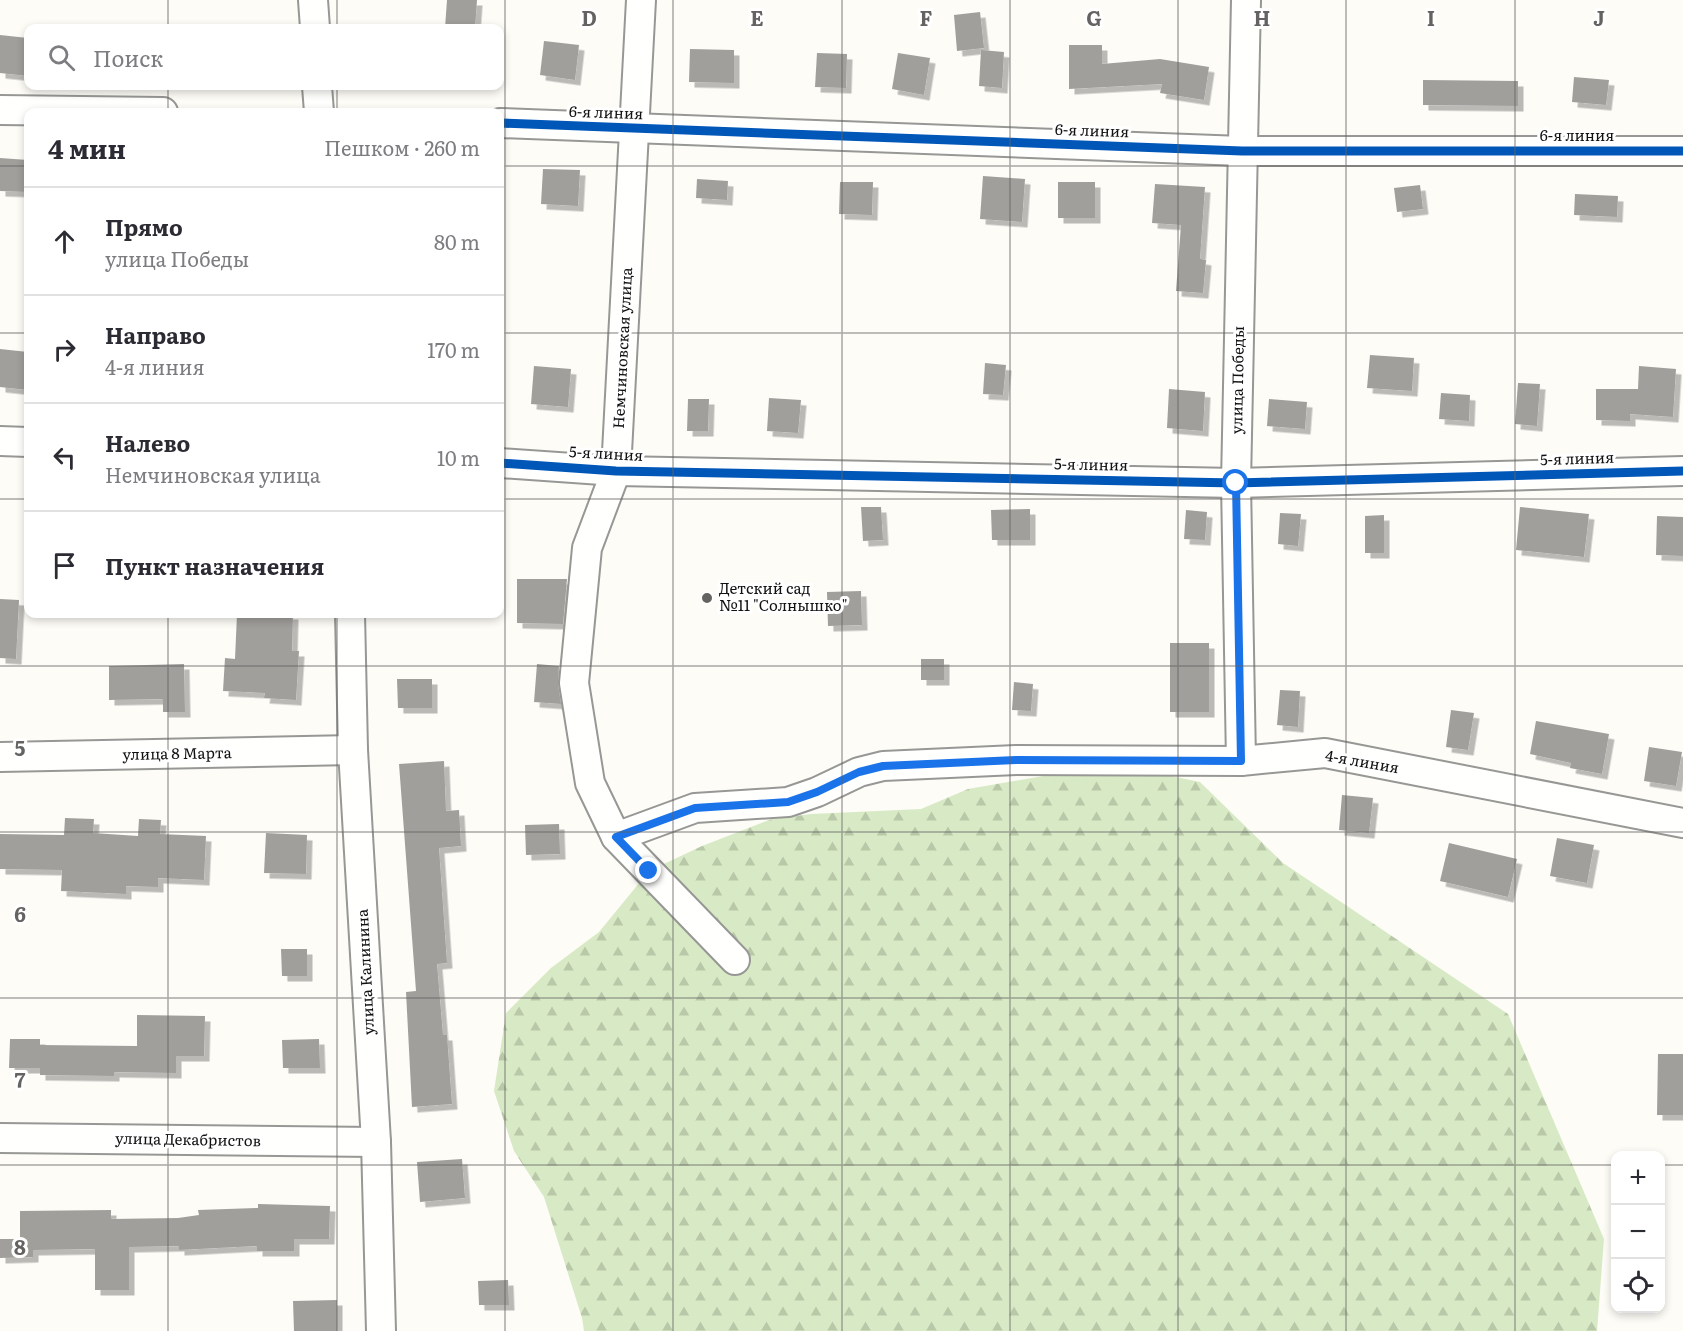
<!DOCTYPE html>
<html lang="ru">
<head>
<meta charset="utf-8">
<style>
  body { margin:0; font-family:Literata,serif; background:#f7f7f7; color:#2b2b33 }
  .controls { position:absolute; right:18px; bottom:18px; display:grid; overflow:hidden; border-radius:12px; box-shadow:0 3px 9px #0003 }
  .controls button { width:54px; height:54px; display:grid; place-items:center; padding:0; border:0; border-bottom:2px solid #e1e1e2; background:#fff; color:#2b2b33; font:30px sans-serif }
  .stop { position:absolute; width:18px; height:18px; margin:-14px; border:4px solid #1a73e8; border-radius:50%; background:#fff }
  .stop.end { background:#1a73e8; border-color:#fff; box-shadow:0 2px 6px #0008 }
  .list { margin:0; padding:0; list-style:none }
  h2 { display:flex; justify-content:space-between; align-items:center; height:78px; margin:0; padding:0 24px; font-size:26px }
  h2 small { font-size:20px; font-weight:400; color:#7c7c81 }
  .list li { display:grid; grid-template-columns:39px 1fr auto; gap:18px; align-items:center; box-sizing:border-box; height:108px; padding:0 24px; border-top:2px solid #e1e1e2 }
  .list b { display:block; font-size:22px; white-space:nowrap }
  .list p { margin:0; font-size:20px; white-space:nowrap; color:#7c7c81 }
  .list em { font-size:20px; font-style:normal; color:#7c7c81 }
  .icon { flex:none; width:33px; height:33px; fill:none; stroke:currentColor; stroke-width:2; stroke-linecap:round; stroke-linejoin:round }
  .map { position:relative; flex:none; width:1683px; height:1331px; overflow:hidden }
  .search { position:absolute; background:#fff; box-shadow:0 3px 9px #0003; left:24px; top:24px; width:480px; height:66px; display:flex; align-items:center; gap:15px; box-sizing:border-box; padding:0 21px; border-radius:12px; color:#7c7c81; font-size:22px }
  .panel { position:absolute; background:#fff; box-shadow:0 3px 9px #0003; left:24px; top:108px; width:480px; height:510px; border-radius:12px }
  .map>svg:first-child { display:block }
</style>
</head>
<body>
<div class="map">
<svg width="1683" height="1331" viewBox="0 0 1683 1331">
  <defs>
    <pattern id="forest-firs" width="22" height="20" patternUnits="userSpaceOnUse" patternTransform="scale(1.5)"><rect width="22" height="20" fill="#d8eac5"/><path d="M5 1l3.5 6h-7zM16 11l3.5 6h-7z" fill="#b8c8a8"/></pattern>
    <filter id="shadow"><feDropShadow dx="5.5" dy="5.5" stdDeviation="0" flood-color="#0004"/></filter>
  </defs>
  <rect width="100%" height="100%" fill="#fdfcf7"/>
  <path fill="url(#forest-firs)" d="M1072,771H1147L1200,782L1283,863L1508,1014L1604,1239L1597,1331H584L582,1318L544,1197L514,1151L494,1091L506,1013L551,968L599,932L649,871L702,846L772,819L811,814L921,809L968,789Z"/>
  <g fill="#a19f9c" filter="url(#shadow)">
    <path d="M447,0H477L475,28H445Z"/>
    <path d="M980,12L984,48L957,51L954,15Z"/>
    <path d="M0,35L28,38V76L0,73Z"/>
    <path d="M544,41L579,45L575,80L540,75Z"/>
    <path d="M1069,45H1102V64L1160,59L1209,67L1204,100L1160,93L1162,84L1069,89Z"/>
    <path d="M690,49L734,50V83L689,82Z"/>
    <path d="M981,50L1004,52L1002,88L979,86Z"/>
    <path d="M817,53L847,54L846,88L815,87Z"/>
    <path d="M898,53L930,58L924,95L892,89Z"/>
    <path d="M1574,77L1609,80L1606,105L1572,102Z"/>
    <path d="M1423,80L1518,81V106L1423,105Z"/>
    <path d="M0,158L28,160V192L0,191Z"/>
    <path d="M543,169L580,170L578,206L541,204Z"/>
    <path d="M983,176L1025,179L1022,222L980,219Z"/>
    <path d="M697,179L728,181L727,200L696,198Z"/>
    <path d="M840,182H873L872,215L839,214Z"/>
    <rect x="1058" y="182" width="37" height="36"/>
    <path d="M1155,184L1205,187L1200,259L1206,260L1203,293L1176,291L1181,225L1152,223Z"/>
    <path d="M1420,185L1423,209L1397,212L1394,188Z"/>
    <path d="M1575,194L1618,196L1617,217L1574,215Z"/>
    <path d="M0,349L28,352V390L0,387Z"/>
    <path d="M1370,355L1414,358L1412,391L1367,388Z"/>
    <path d="M985,363L1006,365L1003,395L983,394Z"/>
    <path d="M534,366L571,369L568,407L531,404Z"/>
    <path d="M1639,366L1676,369L1673,417L1630,414V421L1596,420V389H1638Z"/>
    <path d="M1518,383L1540,384L1537,426L1515,424Z"/>
    <path d="M1169,389L1205,392L1203,431L1167,428Z"/>
    <path d="M1441,393L1470,395L1469,421L1439,419Z"/>
    <path d="M769,398L801,400L798,433L767,431Z"/>
    <path d="M688,399H709L708,431H687Z"/>
    <path d="M1269,399L1307,402L1305,429L1267,426Z"/>
    <path d="M861,507H881L883,540L863,541Z"/>
    <path d="M1520,507L1589,514L1584,557L1516,550Z"/>
    <path d="M1030,509V540H992L991,510Z"/>
    <path d="M1186,510L1207,512L1205,540L1184,539Z"/>
    <path d="M1280,513L1301,514L1298,546L1278,544Z"/>
    <path d="M1384,515V553H1365V516Z"/>
    <path d="M1657,516L1683,517V556L1656,555Z"/>
    <path d="M517,579H567L563,624L517,623Z"/>
    <path d="M861,591L862,625L828,626L827,592Z"/>
    <path d="M0,599L19,600L16,659L0,658Z"/>
    <path d="M237,614H293L292,651H299L296,700L264,698L265,693L223,691L225,658L235,659Z"/>
    <rect x="1170" y="643" width="39" height="69"/>
    <rect x="921" y="659" width="23" height="21"/>
    <path d="M184,664L185,712H163V699L109,700V666Z"/>
    <path d="M537,664L559,666L558,685L561,704L534,702Z"/>
    <path d="M397,679H432V708H398Z"/>
    <path d="M1014,682L1033,684L1031,711L1012,710Z"/>
    <path d="M1280,690L1300,691L1298,727L1277,725Z"/>
    <path d="M1451,710L1474,713L1468,750L1446,747Z"/>
    <path d="M1536,721L1609,734L1602,774L1570,768L1571,763L1530,754Z"/>
    <path d="M1649,747L1682,752L1676,786L1644,781Z"/>
    <path d="M444,761L446,811L459,810L461,846L439,848L447,963L437,964L443,1035H447L452,1104L412,1107L406,992L416,991L399,764Z"/>
    <path d="M1342,795L1373,798L1369,833L1339,830Z"/>
    <path d="M65,818L94,819L93,833L138,836L139,819L161,820L160,834L206,836L204,880L158,878V887L126,886V894L61,891L62,870L0,869V834L64,835Z"/>
    <path d="M559,824L560,854L526,855L525,825Z"/>
    <path d="M266,833L307,835L306,874L264,873Z"/>
    <path d="M1557,838L1594,845L1587,883L1550,876Z"/>
    <path d="M1449,843L1517,859L1508,897L1440,881Z"/>
    <path d="M281,949H307V976H282Z"/>
    <path d="M137,1015L205,1016L204,1056H176V1073L114,1072V1076L40,1075V1068H9L10,1039H40V1045L137,1046Z"/>
    <path d="M319,1039L320,1068H283L282,1040Z"/>
    <path d="M1658,1054H1683V1115H1657Z"/>
    <path d="M462,1159L465,1198L420,1202L417,1162Z"/>
    <path d="M258,1204L330,1206L329,1239H294V1251H257V1246L179,1250V1246L129,1247V1290H95V1249L33,1250V1257L0,1258V1239H20V1211L111,1210V1219L178,1218L199,1215L198,1210L258,1208Z"/>
    <path d="M508,1280L509,1305H479L478,1281Z"/>
    <path d="M337,1300V1331H294L293,1301Z"/>
  </g>
  <g fill="none" stroke-linecap="round" stroke-linejoin="round">
    <defs>
      <g id="minor">
        <path d="M313,0L315,28"/>
        <path d="M641,0L616,471L587,548L574,683L590,783L616,837L735,960"/>
        <path d="M317,86L319,112"/>
        <path d="M0,110L163,112"/>
        <path d="M500,123L1242,151H1683"/>
        <path d="M0,441L28,442"/>
        <path d="M500,463L616,471L1236,483L1683,471"/>
        <path d="M350,614L353,750L376,1142L381,1331"/>
        <path d="M0,757L353,750"/>
        <path d="M1241,761L1236,483L1246,0"/>
        <path d="M616,837L695,808L788,802L817,792L859,772L883,766L1016,760L1241,761L1325,753L1683,823"/>
        <path d="M0,1138L376,1142"/>
      </g>
    </defs>
    <use href="#minor" stroke="#979795" stroke-width="32"/>
    <use href="#minor" stroke="#fffffe" stroke-width="28"/>
    <defs>
      <g id="cycleway">
        <path d="M500,123L1242,151H1683"/>
        <path d="M500,463L616,471L1236,483L1683,471"/>
      </g>
    </defs>
    <use href="#cycleway" stroke="#fff" stroke-width="13"/>
    <use href="#cycleway" stroke="#0057b8" stroke-width="9"/>
  </g>
  <g fill="none" stroke-linecap="round" stroke-linejoin="round">
    <path stroke="#1a73e8" stroke-width="8" d="M649,871L616,837L695,808L788,802L817,792L859,772L883,766L1016,760L1241,761L1236,483"/>
  </g>
  <path fill="none" stroke="#646362" stroke-width="1.5" stroke-opacity="0.55" d="M168,0V28M337,0V28M505,0V1331M673,0V1331M842,0V1331M1010,0V1331M1178,0V1331M1346,0V1331M1515,0V1331M168,86V112M337,86V112M0,166H28M500,166H1683M0,333H28M500,333H1683M0,499H28M500,499H1683M168,614V1331M337,614V1331M0,666H1683M0,832H1683M0,998H1683M0,1165H1616M1660,1165H1683"/>
  <circle fill="#646362" stroke="#fff" stroke-width="2" cx="707" cy="598" r="6"/>
  <g text-anchor="middle" stroke-width="6" stroke-linejoin="round" paint-order="stroke">
    <g font-size="15" fill="#111" stroke="#fff">
      <text transform="translate(606 113) rotate(2)" y="5">6-я линия</text>
      <text transform="translate(1092 131) rotate(2)" y="5">6-я линия</text>
      <text x="1577" y="141">6-я линия</text>
      <text transform="translate(623 348) rotate(-87)" y="5">Немчиновская улица</text>
      <text transform="translate(1238 380) rotate(-89)" y="5">улица Победы</text>
      <text transform="translate(606 454) rotate(3)" y="5">5-я линия</text>
      <text transform="translate(1577 459) rotate(-2)" y="5">5-я линия</text>
      <text transform="translate(1091 465) rotate(1)" y="5">5-я линия</text>
      <text transform="translate(177 754) rotate(-1)" y="5">улица 8 Марта</text>
      <text transform="translate(1362 762) rotate(10)" y="5">4-я линия</text>
      <text transform="translate(366 972) rotate(-93)" y="5">улица Калинина</text>
      <text transform="translate(188 1140) rotate(1)" y="5">улица Декабристов</text>
    </g>
    <g font-size="15" fill="#111" stroke="#fff" text-anchor="start">
      <text x="719" y="594">Детский сад<tspan x="719" dy="17">№11 "Солнышко"</tspan></text>
    </g>
  </g>
  <g font-size="20" text-anchor="middle" font-weight="bold" fill="#646362" stroke="#fff" stroke-width="6" stroke-linejoin="round" paint-order="stroke">
    <text x="589" y="26">D</text>
    <text x="757" y="26">E</text>
    <text x="926" y="26">F</text>
    <text x="1094" y="26">G</text>
    <text x="1262" y="26">H</text>
    <text x="1431" y="26">I</text>
    <text x="1599" y="26">J</text>
    <text x="20" y="756">5</text>
    <text x="20" y="922">6</text>
    <text x="20" y="1088">7</text>
    <text x="20" y="1255">8</text>
  </g>
</svg>
<div class="controls">
<button>+</button>
<button>−</button>
<button><svg class="icon" aria-label="locate" viewBox="0 0 24 24"><circle cx="12" cy="12" r="6"/><path d="M12 2v4M12 18v4M2 12h4M18 12h4"/></svg></button>
</div>
<div class="stop" style="left:1236px;top:483px"></div>
<div class="stop end" style="left:649px;top:871px"></div>
<div class="search"><svg class="icon" aria-label="search" viewBox="0 0 24 24"><circle cx="10" cy="10" r="6"/><path d="M15 15l6 6"/></svg>Поиск</div>
<section class="panel">
<h2>4 мин<small>Пешком · 260 m</small></h2>
<ul class="list">
<li><svg class="icon" aria-label="ahead" viewBox="0 0 24 24"><path d="M12 20V5M6 11l6-6 6 6"/></svg><div><b>Прямо</b><p>улица Победы</p></div><em>80 m</em></li>
<li><svg class="icon" aria-label="right" viewBox="0 0 24 24"><path d="M7 20v-9h11M14 6l5 5-5 5"/></svg><div><b>Направо</b><p>4-я линия</p></div><em>170 m</em></li>
<li><svg class="icon" aria-label="left" viewBox="0 0 24 24"><path d="M17 20v-9H6M10 6l-5 5 5 5"/></svg><div><b>Налево</b><p>Немчиновская улица</p></div><em>10 m</em></li>
<li><svg class="icon" aria-label="arrive" viewBox="0 0 24 24"><path d="M6 21V4h12l-3 4 3 4H6"/></svg><div><b>Пункт назначения</b></div></li>
</ul>
</section>
</div>
</body>
</html>
